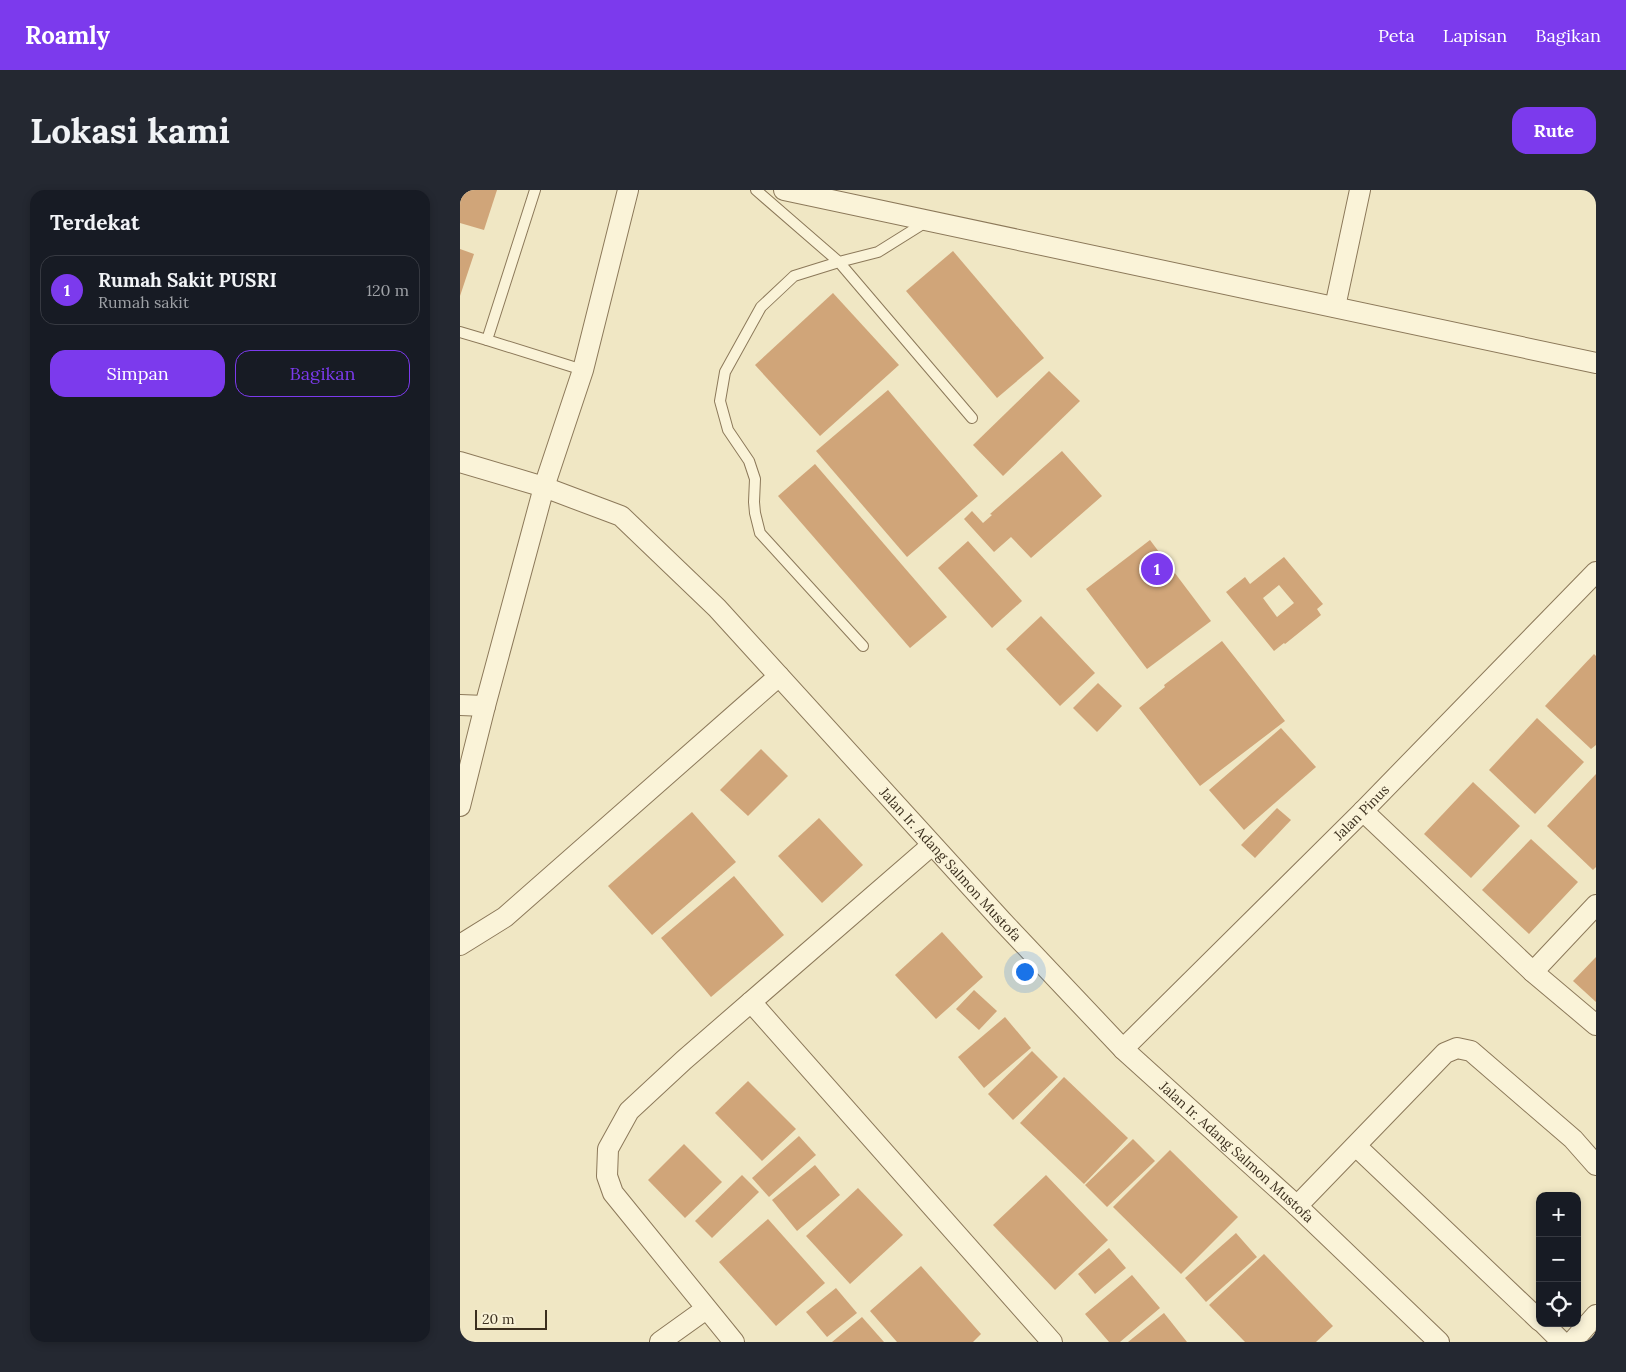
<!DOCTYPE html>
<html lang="id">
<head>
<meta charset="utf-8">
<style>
  body { margin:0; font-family:Lora,serif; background:#242831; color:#f1f3f6 }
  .controls { position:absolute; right:15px; bottom:15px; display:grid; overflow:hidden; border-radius:10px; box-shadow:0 2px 8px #0003 }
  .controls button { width:45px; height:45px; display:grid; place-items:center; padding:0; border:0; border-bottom:1px solid #363941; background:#171b24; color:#f1f3f6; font:25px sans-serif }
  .scale { position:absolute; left:15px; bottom:12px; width:72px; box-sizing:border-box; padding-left:5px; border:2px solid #3b2f1e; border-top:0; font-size:14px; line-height:18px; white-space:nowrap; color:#3b2f1e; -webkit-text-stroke:4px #f7f0d4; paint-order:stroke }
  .you { position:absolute; left:564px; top:781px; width:18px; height:18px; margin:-12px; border:4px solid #fff; border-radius:50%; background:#1a73e8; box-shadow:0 0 0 8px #1a73e833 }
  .badge { display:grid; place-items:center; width:32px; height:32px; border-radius:50%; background:#7c3aed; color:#fff; font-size:16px; font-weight:700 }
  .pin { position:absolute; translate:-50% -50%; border:2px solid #fff; box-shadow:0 1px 5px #0006 }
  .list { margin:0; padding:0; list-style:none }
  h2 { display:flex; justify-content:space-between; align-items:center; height:65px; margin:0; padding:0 20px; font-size:21px }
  h2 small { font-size:16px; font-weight:400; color:#9ea1a6 }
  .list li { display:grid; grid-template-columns:32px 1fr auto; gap:15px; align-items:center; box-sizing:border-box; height:70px; margin:0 10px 10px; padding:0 10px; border:1px solid #363941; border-radius:15px }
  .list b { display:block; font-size:19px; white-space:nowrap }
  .list p { margin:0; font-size:16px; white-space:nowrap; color:#9ea1a6 }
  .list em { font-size:16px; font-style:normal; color:#9ea1a6 }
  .actions { display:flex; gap:10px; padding:15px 20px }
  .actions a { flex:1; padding:11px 0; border:1px solid #7c3aed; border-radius:15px; text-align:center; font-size:18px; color:#7c3aed }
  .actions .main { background:#7c3aed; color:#fff }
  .icon { flex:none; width:28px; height:28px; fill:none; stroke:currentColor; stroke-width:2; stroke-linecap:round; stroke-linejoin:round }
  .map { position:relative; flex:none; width:1136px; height:1152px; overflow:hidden; border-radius:15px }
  header { display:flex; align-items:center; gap:30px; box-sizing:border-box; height:70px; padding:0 25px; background:#7c3aed; color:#fff }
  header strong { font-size:24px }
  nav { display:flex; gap:28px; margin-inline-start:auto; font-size:18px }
  .intro { display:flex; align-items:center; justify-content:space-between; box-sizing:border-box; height:120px; padding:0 30px }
  h1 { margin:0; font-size:35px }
  .button { padding:12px 22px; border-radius:15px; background:#7c3aed; color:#fff; font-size:18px; font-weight:700 }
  main { display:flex; gap:30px; padding:0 30px }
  aside { flex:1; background:#171b24; border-radius:15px; box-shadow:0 2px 8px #0003 }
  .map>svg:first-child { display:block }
</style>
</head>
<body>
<header>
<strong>Roamly</strong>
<nav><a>Peta</a><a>Lapisan</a><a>Bagikan</a></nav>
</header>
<div class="intro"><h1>Lokasi kami</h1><a class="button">Rute</a></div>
<main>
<aside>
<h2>Terdekat<small></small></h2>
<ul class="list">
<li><span class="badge">1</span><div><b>Rumah Sakit PUSRI</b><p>Rumah sakit</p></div><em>120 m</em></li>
</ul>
<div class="actions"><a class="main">Simpan</a><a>Bagikan</a></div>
</aside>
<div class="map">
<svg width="1136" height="1152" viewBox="0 0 1136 1152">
  <rect width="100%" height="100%" fill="#f0e7c4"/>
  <g fill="#d0a579" fill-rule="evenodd">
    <path d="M0,0H37L24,40L0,33Z"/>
    <path d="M0,59L14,64L0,106Z"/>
    <path d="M493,61L584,168L537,208L446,101Z"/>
    <path d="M373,103L439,175L360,246L295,175Z"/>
    <path d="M589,181L620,211L543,286L513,255Z"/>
    <path d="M428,200L518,306L447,367L356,261Z"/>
    <path d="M602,261L642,306L571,368L551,347L534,362L504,329L512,321L523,333L532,325L530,324Z"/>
    <path d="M355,274L487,427L450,458L318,306Z"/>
    <path d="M690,350L751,431L687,479L626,399Z"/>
    <path d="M508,351L562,411L532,438L478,378Z"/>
    <path d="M824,367L863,414L857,419L861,425L825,454L824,453L814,461L766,402L785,387L790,394ZM819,395L834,413L817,427L803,408Z"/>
    <path d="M581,426L635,483L600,516L546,459Z"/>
    <path d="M762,451L825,531L740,596L679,518L705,497L704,495Z"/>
    <path d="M1134,464L1136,466V555L1131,559L1085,516Z"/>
    <path d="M638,493L662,516L637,542L613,518Z"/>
    <path d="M1077,528L1124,572L1075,624L1029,580Z"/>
    <path d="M821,538L856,577L784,640L749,600Z"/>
    <path d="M301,559L328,586L288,626L260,600Z"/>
    <path d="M1136,584V677L1133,680L1087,636Z"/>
    <path d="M1013,592L1060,636L1011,688L964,644Z"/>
    <path d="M817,618L831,630L795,668L781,655Z"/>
    <path d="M232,622L276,672L192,745L148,696Z"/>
    <path d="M359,628L403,675L362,713L318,666Z"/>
    <path d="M1071,649L1118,692L1069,744L1022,700Z"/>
    <path d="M274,686L324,745L251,807L201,748Z"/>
    <path d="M482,742L523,787L476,829L435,785Z"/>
    <path d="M1136,767V812L1113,791Z"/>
    <path d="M514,800L537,821L519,840L496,819Z"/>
    <path d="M545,827L571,858L524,898L498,867Z"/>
    <path d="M572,861L598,887L553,930L528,904Z"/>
    <path d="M604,887L668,948L624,994L560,933Z"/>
    <path d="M288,891L336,939L302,971L255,923Z"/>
    <path d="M339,946L356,965L309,1007L292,988Z"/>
    <path d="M673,949L695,971L647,1017L625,995Z"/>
    <path d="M224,954L262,992L225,1028L188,990Z"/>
    <path d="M710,960L778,1027L721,1084L653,1017Z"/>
    <path d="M355,975L380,1005L337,1041L312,1010Z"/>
    <path d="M282,985L299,1002L252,1048L235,1031Z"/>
    <path d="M586,985L648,1050L595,1100L533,1035Z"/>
    <path d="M398,998L443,1045L390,1094L346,1046Z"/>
    <path d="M308,1029L365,1093L316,1136L259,1072Z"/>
    <path d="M776,1043L797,1067L746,1112L725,1088Z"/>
    <path d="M649,1058L666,1078L635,1104L618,1084Z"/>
    <path d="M804,1064L873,1136L856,1152H785L749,1115Z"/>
    <path d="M461,1076L521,1144L513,1152H437L410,1121Z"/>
    <path d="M672,1085L700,1118L660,1152H649L625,1124Z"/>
    <path d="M376,1098L397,1123L367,1147L346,1122Z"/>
    <path d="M704,1123L727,1152H668Z"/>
    <path d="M402,1127L424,1152H372Z"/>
  </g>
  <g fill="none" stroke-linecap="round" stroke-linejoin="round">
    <defs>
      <g id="service">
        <path d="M75,0L27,150L123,180"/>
        <path d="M296,0L379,72L418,62L466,32"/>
        <path d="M0,142L27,150"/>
        <path d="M403,456L300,343L295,323L294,312L295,289L289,271L268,240L260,211L265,182L301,117L334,86L379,72L512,228"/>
      </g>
      <g id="minor">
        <path d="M324,0L1136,173"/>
        <path d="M875,117L900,0"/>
        <path d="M0,272L84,297L123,180L168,0"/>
        <path d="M0,515L25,516"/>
        <path id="s1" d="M0,616L25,516L84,297L161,326L257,418L542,731L663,859L837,1016L979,1152"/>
        <path d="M903,621L1073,782L1136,715"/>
        <path d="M0,755L45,727L319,486"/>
        <path d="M1073,782L1136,835"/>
        <path d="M291,812L592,1152"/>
        <path id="s2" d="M663,859L903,621L1136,382"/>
        <path d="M896,956L1080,1131"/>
        <path d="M837,1016L985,863L997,858L1011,861L1113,949L1136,975"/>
        <path d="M1083,1133L1102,1152"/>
        <path d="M200,1152L246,1119"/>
        <path d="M274,1152L153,1003L147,986L148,959L169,921L224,870L472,655"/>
        <path d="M1112,1152L1136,1125"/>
      </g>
    </defs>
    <use href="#service" stroke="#8c795a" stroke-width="12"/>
    <use href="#minor" stroke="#8c795a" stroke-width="22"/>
    <use href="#service" stroke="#faf3d8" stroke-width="10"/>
    <use href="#minor" stroke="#faf3d8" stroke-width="20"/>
  </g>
  <g text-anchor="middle" stroke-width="4.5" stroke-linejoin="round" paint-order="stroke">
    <g font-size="14" fill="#3b2f1e" stroke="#f7f0d4">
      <text dy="5" stroke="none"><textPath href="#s2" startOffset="336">Jalan Pinus</textPath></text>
      <text dy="5" stroke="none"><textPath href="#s1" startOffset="892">Jalan Ir. Adang Salmon Mustofa</textPath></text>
      <text dy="5" stroke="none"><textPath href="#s1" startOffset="1298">Jalan Ir. Adang Salmon Mustofa</textPath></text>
    </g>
  </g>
</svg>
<div class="controls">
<button>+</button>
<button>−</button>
<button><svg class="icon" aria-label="locate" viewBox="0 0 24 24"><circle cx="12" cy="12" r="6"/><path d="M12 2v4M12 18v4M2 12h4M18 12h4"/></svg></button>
</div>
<div class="scale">20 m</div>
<div class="you"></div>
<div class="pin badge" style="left:697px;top:379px">1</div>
</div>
</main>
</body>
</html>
